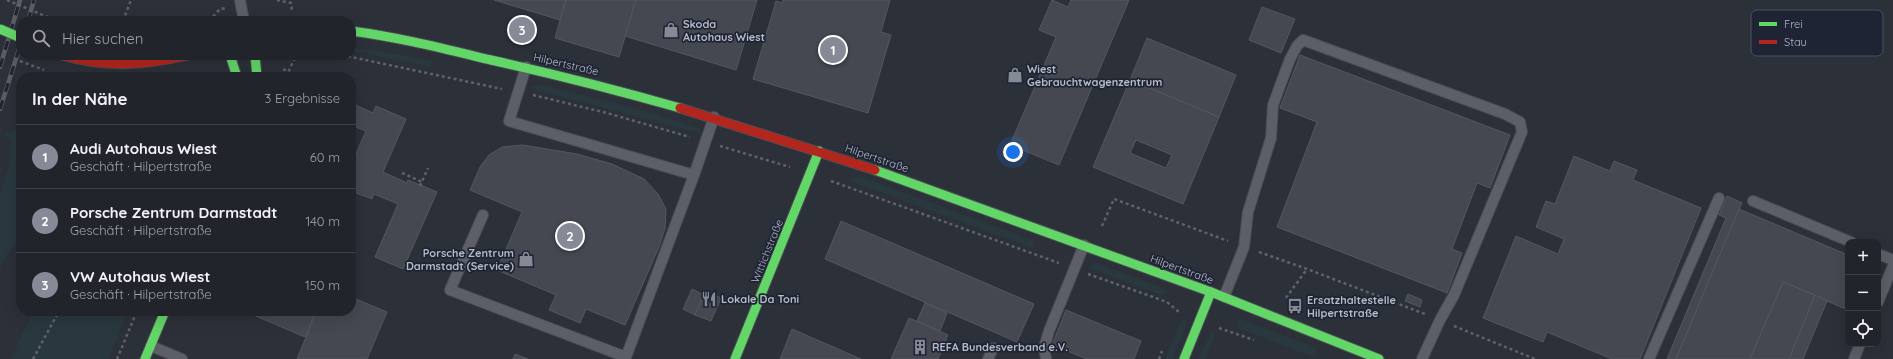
<!DOCTYPE html>
<html lang="de">
<head>
<meta charset="utf-8">
<style>
  body { margin:0; font-family:Quicksand,sans-serif; background:#2d3037; color:#f1f3f6 }
  .controls { position:absolute; right:12px; bottom:12px; display:grid; overflow:hidden; border-radius:8px; box-shadow:0 4px 16px #0002 }
  .controls button { width:36px; height:36px; display:grid; place-items:center; padding:0; border:0; border-bottom:1px solid #3e4147; background:#21242b; color:#f1f3f6; font:20px sans-serif }
  .you { position:absolute; left:1013px; top:152px; width:14px; height:14px; margin:-10px; border:3px solid #fff; border-radius:50%; background:#1a73e8; box-shadow:0 0 0 6px #1a73e833 }
  .badge { display:grid; place-items:center; width:26px; height:26px; border-radius:50%; background:#868a97; color:#fff; font-size:13px; font-weight:700 }
  .pin { position:absolute; translate:-50% -50%; border:2px solid #fff; box-shadow:0 1px 4px #0006 }
  .list { margin:0; padding:0; list-style:none }
  h2 { display:flex; justify-content:space-between; align-items:center; height:52px; margin:0; padding:0 16px; font-size:17px }
  h2 small { font-size:13px; font-weight:400; color:#a2a4a9 }
  .list li { display:grid; grid-template-columns:26px 1fr auto; gap:12px; align-items:center; box-sizing:border-box; height:64px; padding:0 16px; border-top:1px solid #3e4147 }
  .list b { display:block; font-size:15px; white-space:nowrap }
  .list p { margin:0; font-size:13px; white-space:nowrap; color:#a2a4a9 }
  .list em { font-size:13px; font-style:normal; color:#a2a4a9 }
  .icon { flex:none; width:22px; height:22px; fill:none; stroke:currentColor; stroke-width:2; stroke-linecap:round; stroke-linejoin:round }
  .map { position:relative; flex:none; width:1893px; height:359px; overflow:hidden }
  .search { position:absolute; background:#21242b; box-shadow:0 4px 16px #0002; left:16px; top:16px; width:340px; height:44px; display:flex; align-items:center; gap:10px; box-sizing:border-box; padding:0 14px; border-radius:16px; color:#a2a4a9; font-size:15px }
  .panel { position:absolute; background:#21242b; box-shadow:0 4px 16px #0002; left:16px; top:72px; width:340px; height:244px; border-radius:16px }
  .map>svg:first-child { display:block }
</style>
</head>
<body>
<div class="map">
<svg width="1893" height="359" viewBox="0 0 1893 359">
  <rect width="100%" height="100%" fill="#2c3039"/>
  <g fill="#29383f">
    <path d="M354,48L383,52L432,61L430,67L354,51Z"/>
    <path d="M539,84L638,109L699,128L701,134L529,88Z"/>
    <path d="M21,129V232L0,267V193L8,170L11,140L3,134Z"/>
    <path d="M857,177L865,178L1035,241L1033,248L849,181Z"/>
    <path d="M1094,262L1160,287L1166,290L1164,294L1161,295L1089,268Z"/>
    <path d="M33,311H128L108,359H11Z"/>
    <path d="M1240,319L1317,348L1314,357L1237,328Z"/>
    <path d="M1184,320L1187,322L1173,359H1165L1179,325Z"/>
    <path d="M1212,330L1214,332V339L1205,359H1198Z"/>
  </g>
  <g fill="#454850" stroke="#535761" fill-rule="evenodd">
    <path d="M494,0H566L560,20Z"/>
    <path d="M566,0H636L619,57L555,38Z"/>
    <path d="M636,0H757L736,70L625,36Z"/>
    <path d="M783,0H890L881,32L891,35L868,113L753,79L776,1L782,3Z"/>
    <path d="M1052,0L1068,7L1071,0H1129L1059,165L1010,145L1056,37L1039,30Z"/>
    <path d="M1262,7L1295,19L1281,53L1249,40Z"/>
    <path d="M1147,38L1236,75L1219,117L1130,80Z"/>
    <path d="M1300,55L1510,135L1490,188L1477,183L1452,249L1462,253L1447,293L1277,227L1317,122L1280,108Z"/>
    <path d="M1130,80L1219,117L1183,204L1093,167ZM1136,140L1172,155L1166,168L1130,153Z"/>
    <path d="M351,103L373,113L376,106L406,119L383,172L407,183L408,180L437,192L403,269L375,257L398,204L374,194L372,199L351,191V160L353,161L366,131L351,125Z"/>
    <path d="M523,145L577,154L612,164L644,179L658,194L666,209L665,228L659,247L625,325L586,309L580,323L549,310L556,295L497,270L522,212L470,190L480,167L489,155L502,147Z"/>
    <path d="M1574,156L1610,171L1614,161L1637,170L1633,180L1701,208L1640,359H1612L1547,332L1543,342L1483,318L1516,236L1558,254L1564,239L1536,227L1546,201L1555,204Z"/>
    <path d="M1727,196L1742,203L1741,205L1676,359H1667L1726,218L1719,215Z"/>
    <path d="M1739,209L1848,255V310L1783,282L1750,359H1676Z"/>
    <path d="M841,221L1034,304L1017,342L825,259Z"/>
    <path d="M1783,282L1815,295L1789,359H1750Z"/>
    <path d="M692,289L704,295L695,315L683,309Z"/>
    <path d="M705,291L721,298L711,321L695,315Z"/>
    <path d="M1408,294L1422,300L1420,307L1405,301Z"/>
    <path d="M1815,295L1827,301L1803,359H1789Z"/>
    <path d="M351,297L387,312L367,359H297L317,311H351Z"/>
    <path d="M925,303L947,313L940,331L917,321Z"/>
    <path d="M1066,310L1141,341L1134,359H1087L1052,345Z"/>
    <path d="M244,311H316L305,337Z"/>
    <path d="M909,318L948,335L938,359H891Z"/>
    <path d="M792,329L861,359H780Z"/>
    <path d="M515,354L528,359H513Z"/>
  </g>
  <g fill="none" stroke-linecap="round" stroke-linejoin="round">
    <defs>
      <g id="lane">
        <path d="M240,0L244,21"/>
        <path d="M526,67L509,121L694,175"/>
        <path d="M1753,201L1851,242"/>
        <path d="M483,215L450,290L626,357L694,175L714,117"/>
        <path d="M1878,254L1893,260"/>
        <path d="M1224,297L1244,247L1248,212L1271,138L1273,105L1290,59L1297,46L1303,40L1505,114L1520,122L1522,132L1454,295L1440,320L1422,359"/>
        <path d="M1878,302L1893,266"/>
        <path d="M151,346L182,359"/>
        <path d="M988,359L993,348"/>
        <path d="M1046,359L1044,348L1049,331L1084,245"/>
        <path d="M1649,359L1719,198"/>
        <path d="M1854,359L1860,344"/>
      </g>
      <g id="fast">
        <path d="M351,31C398,37 445,49 491,60C554,74 617,90 680,108"/>
        <path d="M230,55L237,77"/>
        <path d="M255,55L257,77"/>
        <path d="M875,170L1211,292L1184,359"/>
        <path d="M1211,292L1379,359"/>
        <path d="M145,359L165,311"/>
        <path d="M735,359L819,151"/>
      </g>
      <g id="jam">
        <path d="M62,55C105,68 145,65 188,55"/>
        <path d="M680,108L875,170"/>
      </g>
    </defs>
    <use href="#lane" stroke="#4a4c53" stroke-width="12"/>
    <use href="#fast" stroke="#4a4c53" stroke-width="11"/>
    <use href="#jam" stroke="#4a4c53" stroke-width="11"/>
    <g stroke="#5e6269" stroke-width="2.5" stroke-dasharray="3 3" stroke-linecap="butt">
      <path d="M277,0L291,3L292,11"/>
      <path d="M123,21L131,0"/>
      <path d="M209,21L220,9L226,8"/>
      <path d="M342,55L502,89"/>
      <path d="M296,57L311,55"/>
      <path d="M283,70L289,69"/>
      <path d="M286,77L296,55"/>
      <path d="M533,95L607,113L690,137"/>
      <path d="M720,146L790,167"/>
      <path d="M402,173L422,182"/>
      <path d="M831,181L1059,263"/>
      <path d="M420,186L428,168"/>
      <path d="M1102,226L1114,199L1228,241"/>
      <path d="M1259,252L1307,269L1425,314"/>
      <path d="M1088,274L1167,302L1179,312"/>
      <path d="M1286,298L1307,269"/>
      <path d="M188,316L190,311"/>
      <path d="M1454,326L1535,359"/>
      <path d="M1219,328L1254,340"/>
      <path d="M33,359L59,311"/>
      <path d="M117,359L137,311"/>
      <path d="M1159,359L1162,351"/>
    </g>
    <use href="#lane" stroke="#5c5f67" stroke-width="10"/>
    <use href="#fast" stroke="#63d668" stroke-width="9"/>
    <use href="#jam" stroke="#b3261e" stroke-width="9"/>
    <defs>
      <g id="rail">
        <path d="M28,21L34,0"/>
        <path d="M0,67L20,0"/>
        <path d="M0,109L21,43"/>
      </g>
    </defs>
    <use href="#rail" stroke="#5a5d64" stroke-width="4.5"/>
    <use href="#rail" stroke="#1e2434" stroke-width="3" stroke-dasharray="9" stroke-linecap="butt"/>
    <defs>
      <path id="fast-bridge" d="M0,29L21,38"/>
    </defs>
    <use href="#fast-bridge" stroke="#494c56" stroke-width="11" stroke-linecap="butt"/>
    <g stroke="#5e6269" stroke-width="2.5" stroke-dasharray="3 3" stroke-linecap="butt">
      <path d="M7,0L57,21"/>
      <path d="M20,61L44,70"/>
    </g>
    <use href="#fast-bridge" stroke="#63d668" stroke-width="9"/>
  </g>
  <defs>
    <symbol id="shop-bare" viewBox="-9 -9 18 18"><path d="M-5-2.5h2.3a2.7 3.5 0 0 1 5.4 0H5L5.5 6h-11ZM-1.5-2.5h3a1.5 2.3 0 0 0-3 0Z" fill="#868a97" stroke="#1e2434" stroke-width="2.5" paint-order="stroke"/></symbol>
    <symbol id="restaurant-bare" viewBox="-9 -9 18 18"><path d="M-5-6h1v4h1v-4h1v4h1v-4h1v5L-1.5 .5V6h-2V.5L-5-1ZM5-6V6H3V1.5H1.5Q1.5-4 5-6Z" fill="#868a97" stroke="#1e2434" stroke-width="2.5" paint-order="stroke"/></symbol>
    <symbol id="bus-bare" viewBox="-9 -9 18 18"><path d="M-5-6H5V4H4V6H2V4H-2V6H-4V4H-5ZM-3.5-4V0h7V-4ZM-3.5 1.2v1.5H-2V1.2ZM2 1.2v1.5H3.5V1.2Z" fill="#868a97" stroke="#1e2434" stroke-width="2.5" paint-order="stroke"/></symbol>
    <symbol id="building-bare" viewBox="-9 -9 18 18"><path d="M-4-6H4V6H1V3H-1V6H-4ZM-2.5-4.3h1.7v1.8h-1.7ZM.8-4.3h1.7v1.8H.8ZM-2.5-1h1.7V.8h-1.7ZM.8-1h1.7V.8H.8Z" fill="#868a97" stroke="#1e2434" stroke-width="2.5" paint-order="stroke"/></symbol>
  </defs>
  <g fill-rule="evenodd">
    <use href="#shop-bare" x="660" y="19" width="22" height="22"/>
    <use href="#shop-bare" x="1004" y="64" width="22" height="22"/>
    <use href="#shop-bare" x="515" y="248" width="22" height="22"/>
    <use href="#restaurant-bare" x="698" y="288" width="22" height="22"/>
    <use href="#bus-bare" x="1284" y="295" width="22" height="22"/>
    <use href="#building-bare" x="909" y="336" width="22" height="22"/>
  </g>
  <g text-anchor="middle" stroke-width="3.5" stroke-linejoin="round" paint-order="stroke">
    <g font-size="11" font-weight="bold" fill="#b6bbc9" stroke="#1e2434" text-anchor="start">
      <text x="683" y="28">Skoda<tspan x="683" dy="13">Autohaus Wiest</tspan></text>
      <text x="1027" y="73">Wiest<tspan x="1027" dy="13">Gebrauchtwagenzentrum</tspan></text>
      <text x="514" y="257" text-anchor="end">Porsche Zentrum<tspan x="514" dy="13">Darmstadt (Service)</tspan></text>
      <text x="721" y="303">Lokale Da Toni</text>
      <text x="1307" y="304">Ersatzhaltestelle<tspan x="1307" dy="13">Hilpertstraße</tspan></text>
      <text x="932" y="351">REFA Bundesverband e.V.</text>
    </g>
    <g font-size="11" fill="#b6bbc9" stroke="#1e2434">
      <text transform="translate(566 64) rotate(13)" y="4">Hilpertstraße</text>
      <text transform="translate(877 158) rotate(19)" y="4">Hilpertstraße</text>
      <text transform="translate(767 251) rotate(-68)" y="4">Wittichstraße</text>
      <text transform="translate(1182 269) rotate(20)" y="4">Hilpertstraße</text>
    </g>
  </g>
  <rect x="1751" y="10" width="132" height="46" rx="6" fill="#1e2434" stroke="#4c5161" stroke-width="1"/>
  <rect x="1759" y="22" width="18" height="4" fill="#63d668"/>
  <rect x="1759" y="40" width="18" height="4" fill="#b3261e"/>
  <g font-size="11" fill="#b6bbc9">
    <text x="1784" y="28">Frei</text>
    <text x="1784" y="46">Stau</text>
  </g>
</svg>
<div class="controls">
<button>+</button>
<button>−</button>
<button><svg class="icon" aria-label="locate" viewBox="0 0 24 24"><circle cx="12" cy="12" r="6"/><path d="M12 2v4M12 18v4M2 12h4M18 12h4"/></svg></button>
</div>
<div class="you"></div>
<div class="pin badge" style="left:833px;top:50px">1</div>
<div class="pin badge" style="left:570px;top:236px">2</div>
<div class="pin badge" style="left:522px;top:30px">3</div>
<div class="search"><svg class="icon" aria-label="search" viewBox="0 0 24 24"><circle cx="10" cy="10" r="6"/><path d="M15 15l6 6"/></svg>Hier suchen</div>
<section class="panel">
<h2>In der Nähe<small>3 Ergebnisse</small></h2>
<ul class="list">
<li><span class="badge">1</span><div><b>Audi Autohaus Wiest</b><p>Geschäft · Hilpertstraße</p></div><em>60 m</em></li>
<li><span class="badge">2</span><div><b>Porsche Zentrum Darmstadt</b><p>Geschäft · Hilpertstraße</p></div><em>140 m</em></li>
<li><span class="badge">3</span><div><b>VW Autohaus Wiest</b><p>Geschäft · Hilpertstraße</p></div><em>150 m</em></li>
</ul>
</section>
</div>
</body>
</html>
